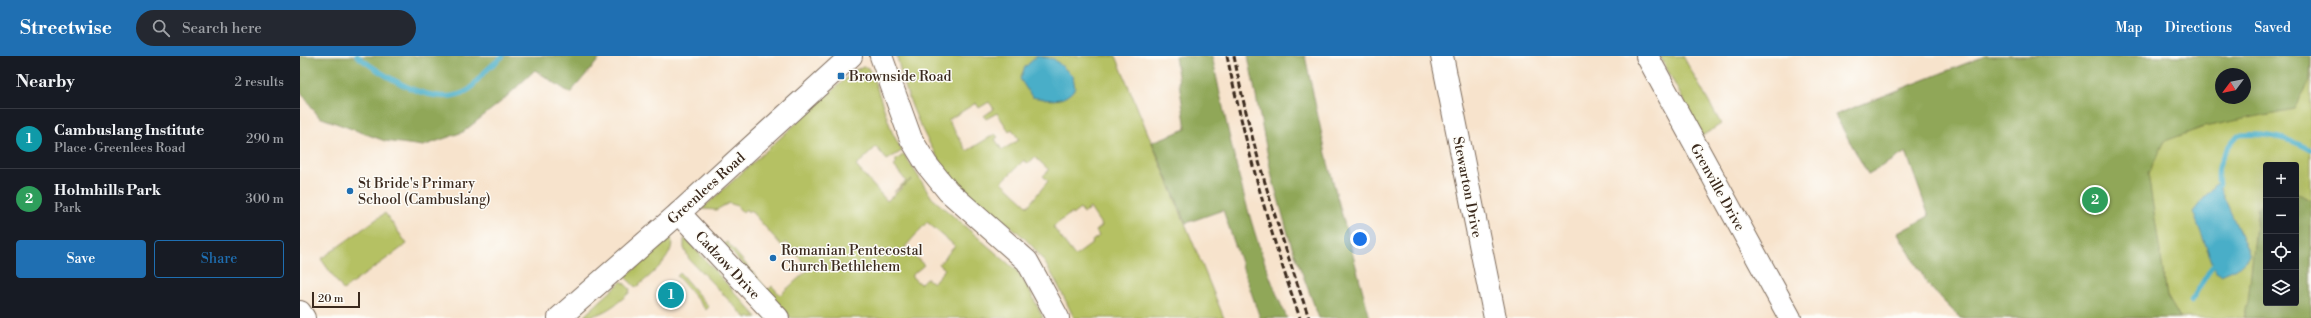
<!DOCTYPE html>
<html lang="en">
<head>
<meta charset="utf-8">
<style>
  body { margin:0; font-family:"Libre Bodoni",serif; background:#242831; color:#f1f3f6 }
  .controls { position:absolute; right:12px; bottom:12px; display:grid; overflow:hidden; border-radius:4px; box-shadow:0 4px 16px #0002 }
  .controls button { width:36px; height:36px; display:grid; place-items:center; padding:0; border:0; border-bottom:1px solid #363941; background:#171b24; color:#f1f3f6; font:20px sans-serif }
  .compass { position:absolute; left:1915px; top:12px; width:36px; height:36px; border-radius:50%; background:#171b24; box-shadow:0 4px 16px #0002; rotate:238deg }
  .scale { position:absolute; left:12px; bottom:10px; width:48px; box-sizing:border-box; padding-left:4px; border:2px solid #3b2a1e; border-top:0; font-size:11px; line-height:14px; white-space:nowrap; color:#3b2a1e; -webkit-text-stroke:3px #fdfcf7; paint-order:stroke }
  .you { position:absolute; left:1060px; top:183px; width:14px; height:14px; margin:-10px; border:3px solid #fff; border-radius:50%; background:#1a73e8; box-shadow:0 0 0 6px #1a73e833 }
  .badge { display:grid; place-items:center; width:26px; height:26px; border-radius:50%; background:#1f6fb2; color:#fff; font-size:13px; font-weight:700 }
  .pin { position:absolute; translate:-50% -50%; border:2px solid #fff; box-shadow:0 1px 4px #0006 }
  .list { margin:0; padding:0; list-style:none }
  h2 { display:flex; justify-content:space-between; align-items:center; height:52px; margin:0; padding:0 16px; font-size:17px }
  h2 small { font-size:13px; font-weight:400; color:#9ea1a6 }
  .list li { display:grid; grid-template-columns:26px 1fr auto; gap:12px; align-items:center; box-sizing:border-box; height:60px; padding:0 16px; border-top:1px solid #363941 }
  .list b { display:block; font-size:15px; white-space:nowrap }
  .list p { margin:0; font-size:13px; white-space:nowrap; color:#9ea1a6 }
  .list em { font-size:13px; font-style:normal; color:#9ea1a6 }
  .actions { display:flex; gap:8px; padding:12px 16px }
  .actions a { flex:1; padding:9px 0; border:1px solid #1f6fb2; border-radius:4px; text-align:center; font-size:14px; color:#1f6fb2 }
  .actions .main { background:#1f6fb2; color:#fff }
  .icon { flex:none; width:22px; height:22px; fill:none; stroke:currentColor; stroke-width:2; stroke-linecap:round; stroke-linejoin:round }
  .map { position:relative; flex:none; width:2011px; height:262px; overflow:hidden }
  header { display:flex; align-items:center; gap:24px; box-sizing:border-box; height:56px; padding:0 20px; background:#1f6fb2; color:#fff }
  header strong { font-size:19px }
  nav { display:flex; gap:22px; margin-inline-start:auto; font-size:14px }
  .search { width:280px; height:36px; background:#242831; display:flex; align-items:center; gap:10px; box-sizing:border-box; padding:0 14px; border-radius:22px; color:#9ea1a6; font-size:15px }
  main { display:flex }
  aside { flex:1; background:#171b24 }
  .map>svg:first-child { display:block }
</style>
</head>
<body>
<header>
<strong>Streetwise</strong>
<div class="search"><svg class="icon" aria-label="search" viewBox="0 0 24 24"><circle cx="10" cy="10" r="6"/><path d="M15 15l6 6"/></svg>Search here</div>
<nav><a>Map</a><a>Directions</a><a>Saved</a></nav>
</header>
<main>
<aside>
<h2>Nearby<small>2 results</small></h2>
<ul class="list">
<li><span class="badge" style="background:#0f9aa8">1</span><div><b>Cambuslang Institute</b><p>Place · Greenlees Road</p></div><em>290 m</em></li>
<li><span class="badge" style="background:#2e9e5b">2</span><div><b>Holmhills Park</b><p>Park</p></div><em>300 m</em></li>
</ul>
<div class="actions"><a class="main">Save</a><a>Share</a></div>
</aside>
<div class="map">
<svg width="2011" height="262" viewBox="0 0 2011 262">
  <rect width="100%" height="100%" fill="#fdfcf7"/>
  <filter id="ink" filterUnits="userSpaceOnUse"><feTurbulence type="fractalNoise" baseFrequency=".025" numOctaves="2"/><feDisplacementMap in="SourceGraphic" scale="8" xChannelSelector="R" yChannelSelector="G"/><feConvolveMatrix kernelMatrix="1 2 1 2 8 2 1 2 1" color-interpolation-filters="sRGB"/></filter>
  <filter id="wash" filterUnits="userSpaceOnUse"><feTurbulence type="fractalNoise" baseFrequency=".012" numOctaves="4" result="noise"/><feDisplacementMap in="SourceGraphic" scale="16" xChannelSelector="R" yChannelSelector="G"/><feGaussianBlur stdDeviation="0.9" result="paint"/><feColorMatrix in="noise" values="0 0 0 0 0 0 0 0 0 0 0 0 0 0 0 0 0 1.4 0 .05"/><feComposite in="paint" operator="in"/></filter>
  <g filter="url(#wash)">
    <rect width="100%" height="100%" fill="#f7e3cc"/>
    <g fill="#b5c163" stroke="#787640" fill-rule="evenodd">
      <path d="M597,0H816L924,262H774C762,237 751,212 733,191C713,169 687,153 665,134C631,104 606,44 597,0ZM689,46L694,53L684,60L686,63L697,57L709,75L712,73L719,84L702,94L695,83L698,81L695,78L667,95L648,64L676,47L679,52ZM735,101L749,114L743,120L748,125L728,150L702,126L724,104L728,108ZM790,152L802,170L796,175L799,180L792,185L793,187L775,200L753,171L771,157L772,159L780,153L783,157Z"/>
      <path d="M1360,0H1383L1421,68L1402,80Z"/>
      <path d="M1685,0H2011V262H1660L1629,230L1598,177L1629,160L1606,96L1568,118L1535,59ZM1921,18H1945V42H1921ZM1966,109H1996V247H1966Z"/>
      <path d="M563,11H567L572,18L592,76L602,95L587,104L576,91L556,110L587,145L612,123L594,136L606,125L594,110L597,107L595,105L604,98L632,142L717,215L729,233L743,262H491L424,188L427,186L468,234L472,230L480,239L509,213L486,186L482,190L450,154L448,156L446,153L443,157L437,150L429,147L416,154L402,153L555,14ZM627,166L655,190L639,208L645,213L633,227L626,222L620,228L611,220L624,209L605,191Z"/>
      <path d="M85,157L107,188L43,234L21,203Z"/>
      <path d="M371,182C377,200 348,221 337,231L334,230L325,221Z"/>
      <path d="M384,183H386L457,261L446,262L389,203L384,192Z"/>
      <path d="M380,217L409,251L406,254L377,220Z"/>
      <path d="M322,225L330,233L329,237C318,247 300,262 284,260Z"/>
    </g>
    <g fill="#90a759" stroke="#66683c" fill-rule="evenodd">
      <path d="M0,0H302L270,37L235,14L202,45L163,76L123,90L85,85L19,61L0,35Z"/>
      <path d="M875,0H912C931,89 949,179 987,262H960L923,154L886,167L852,86L886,73Z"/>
      <path d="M948,0H1005L1028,107L1070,262H1019L990,185L972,121Z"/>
      <path d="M1685,0H2011L2010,25L1994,53L1904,71L1865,85L1848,118L1867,240L1880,262H1660L1629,230L1598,177L1629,160L1606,96L1568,118L1535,59ZM1921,18H1945V42H1921Z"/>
      <path d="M1996,136L2011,145V262H1944L1948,246L1958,151L1966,148V247H1996Z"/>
    </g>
    <g fill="#49aec8" stroke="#426c73">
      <path d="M737,0L754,3L773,20L775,32C764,48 749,44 732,41L720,23L725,11Z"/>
      <path d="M1915,128L1919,130L1950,200L1937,212L1921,219L1916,216L1893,156Z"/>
    </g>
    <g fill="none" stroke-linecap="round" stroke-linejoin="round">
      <g stroke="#49aec8" stroke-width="5">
        <path d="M57,0C84,20 137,56 170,33C174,29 178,23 182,19C188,12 196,6 203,0"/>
        <path d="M1919,130C1915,109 1924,94 1938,79C1965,77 1987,81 2011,94"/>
        <path d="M1891,245L1913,209"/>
      </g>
    </g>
  </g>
  <g filter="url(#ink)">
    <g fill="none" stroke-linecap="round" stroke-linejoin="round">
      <defs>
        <g id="minor">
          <path d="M581,0L611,83L627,109L648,135L727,205L758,262"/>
          <path d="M1142,0L1195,262"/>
          <path d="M1347,0L1490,262"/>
          <path d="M379,157L478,262"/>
          <path d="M0,256L4,262"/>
        </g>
        <path id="major" d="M259,262L379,157L551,0"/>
      </defs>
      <use href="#minor" stroke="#7d6b5b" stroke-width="24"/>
      <use href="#major" stroke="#7d6b5b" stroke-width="24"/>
      <use href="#minor" stroke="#fff" stroke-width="22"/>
      <use href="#major" stroke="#fff" stroke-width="22"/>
      <g stroke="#3b2a1e" stroke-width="3" stroke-dasharray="6 3" stroke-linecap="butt">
        <path d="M927,0C946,90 969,175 1000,262"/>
        <path d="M934,0C951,90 979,175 1009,262"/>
      </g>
    </g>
  </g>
  <g fill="#1f6fb2" stroke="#fdfcf7" stroke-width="1.5">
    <rect x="537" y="16" width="8" height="8" rx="2"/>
    <circle cx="50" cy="135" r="4"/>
    <circle cx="473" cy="202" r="4"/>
  </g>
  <g text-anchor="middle" stroke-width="3" stroke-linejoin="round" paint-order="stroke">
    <g font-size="14" fill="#3b2a1e" stroke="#fdfcf7" text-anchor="start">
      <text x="549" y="25">Brownside Road</text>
      <text x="58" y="132">St Bride's Primary<tspan x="58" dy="16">School (Cambuslang)</tspan></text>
      <text x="481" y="199">Romanian Pentecostal<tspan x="481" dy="16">Church Bethlehem</tspan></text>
    </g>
    <g font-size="14" fill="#3b2a1e" stroke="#fdfcf7">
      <text transform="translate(1168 131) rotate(79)" y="5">Stewarton Drive</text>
      <text transform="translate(1418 131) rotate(61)" y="5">Grenville Drive</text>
      <text transform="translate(406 132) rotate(-42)" y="5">Greenlees Road</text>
      <text transform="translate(428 209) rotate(47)" y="5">Cadzow Drive</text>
    </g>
  </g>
</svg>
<div class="controls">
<button>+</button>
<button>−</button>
<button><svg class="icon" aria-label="locate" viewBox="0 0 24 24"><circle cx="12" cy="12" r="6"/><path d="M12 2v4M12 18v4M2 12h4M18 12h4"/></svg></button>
<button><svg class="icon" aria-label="layers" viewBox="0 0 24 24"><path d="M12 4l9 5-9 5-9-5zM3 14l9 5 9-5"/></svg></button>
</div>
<svg class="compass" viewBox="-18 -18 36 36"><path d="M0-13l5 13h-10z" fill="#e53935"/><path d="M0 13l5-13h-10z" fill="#9ea1a6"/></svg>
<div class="scale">20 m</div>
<div class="you"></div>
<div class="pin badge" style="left:371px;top:239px;background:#0f9aa8">1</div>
<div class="pin badge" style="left:1795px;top:144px;background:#2e9e5b">2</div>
</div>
</main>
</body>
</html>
